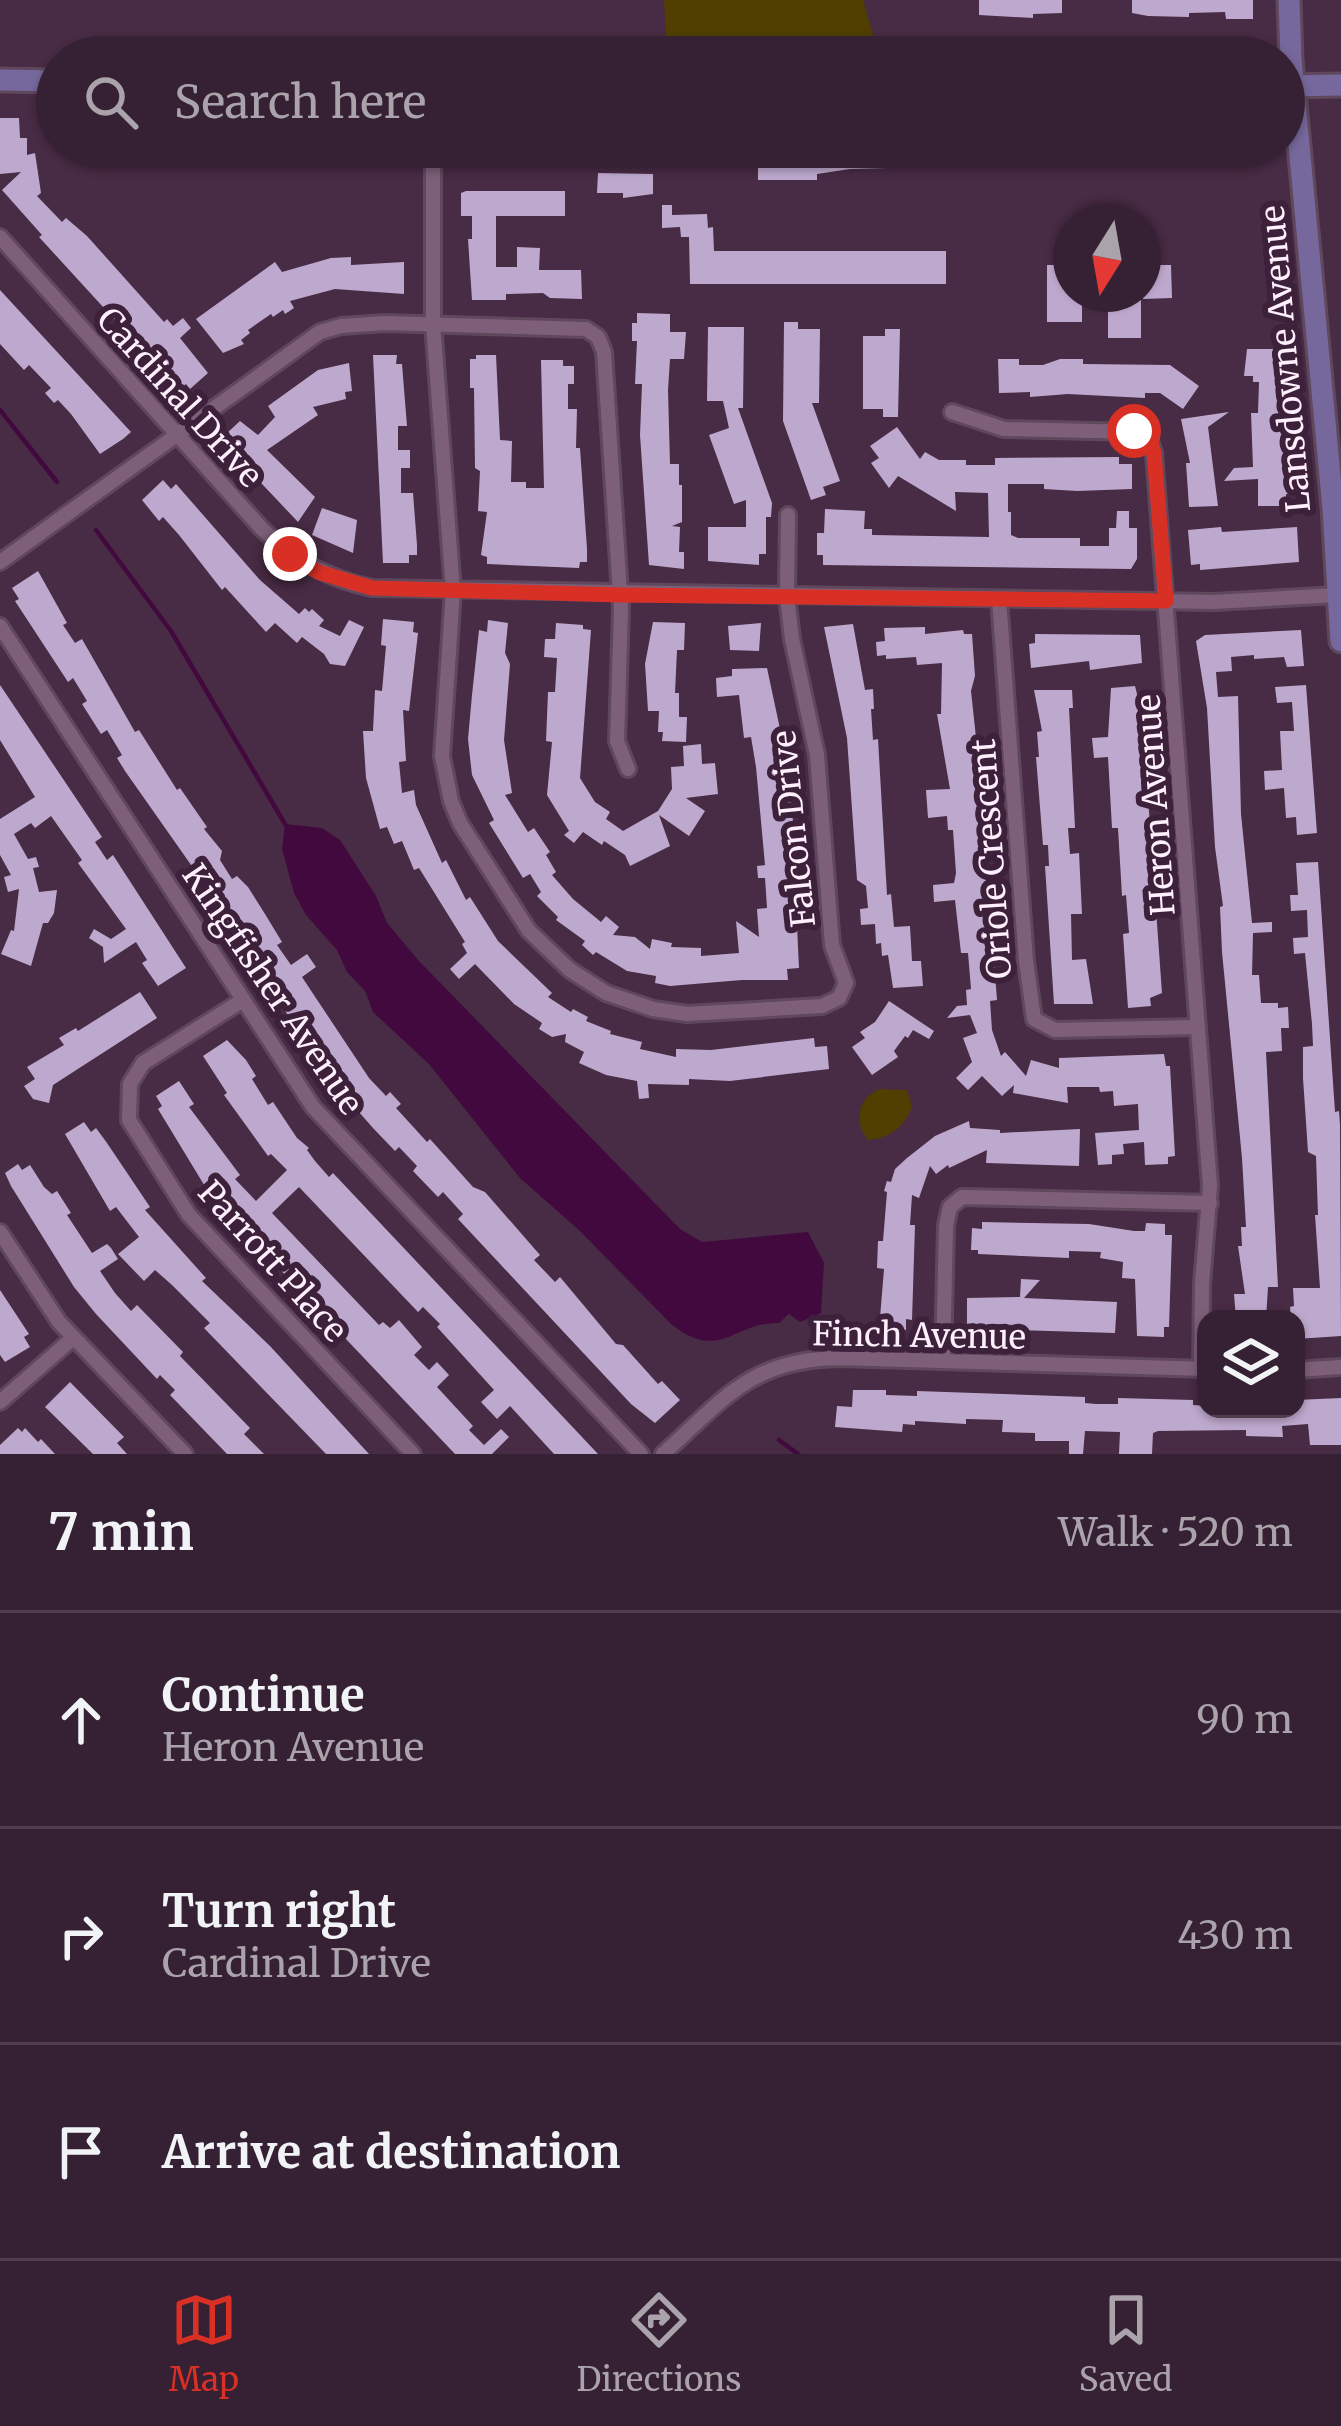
<!DOCTYPE html>
<html lang="en">
<head>
<meta charset="utf-8">
<style>
  body { margin:0; font-family:Merriweather,serif; background:#3d283b; color:#f1f3f6 }
  .controls { position:absolute; right:36px; bottom:36px; display:grid; overflow:hidden; border-radius:24px; box-shadow:0 3px 9px #0004 }
  .controls button { width:108px; height:108px; display:grid; place-items:center; padding:0; border:0; border-bottom:3px solid #503e4e; background:#362033; color:#f1f3f6; font:60px sans-serif }
  .compass { position:absolute; left:1053px; top:204px; width:108px; height:108px; border-radius:50%; background:#362033; box-shadow:0 3px 9px #0004; rotate:191deg }
  .stop { position:absolute; width:36px; height:36px; margin:-27px; border:9px solid #d93025; border-radius:50%; background:#fff }
  .stop.end { background:#d93025; border-color:#fff; box-shadow:0 3px 12px #0008 }
  .list { margin:0; padding:0; list-style:none }
  h2 { display:flex; justify-content:space-between; align-items:center; height:156px; margin:0; padding:0 48px; font-size:51px }
  h2 small { font-size:39px; font-weight:400; color:#aaa3ac }
  .list li { display:grid; grid-template-columns:78px 1fr auto; gap:36px; align-items:center; box-sizing:border-box; height:216px; padding:0 48px; border-top:3px solid #503e4e }
  .list b { display:block; font-size:45px; white-space:nowrap }
  .list p { margin:0; font-size:39px; white-space:nowrap; color:#aaa3ac }
  .list em { font-size:39px; font-style:normal; color:#aaa3ac }
  .icon { flex:none; width:66px; height:66px; fill:none; stroke:currentColor; stroke-width:2; stroke-linecap:round; stroke-linejoin:round }
  .map { position:relative; flex:none; width:1341px; height:1454px; overflow:hidden }
  .search { position:absolute; background:#362033; box-shadow:0 3px 9px #0004; left:36px; right:36px; top:36px; height:132px; display:flex; align-items:center; gap:30px; box-sizing:border-box; padding:0 42px; border-radius:66px; color:#aaa3ac; font-size:45px }
  .sheet { height:804px; background:#362033 }
  nav { display:flex; justify-content:space-around; align-items:center; box-sizing:border-box; height:168px; border-top:3px solid #503e4e; background:#362033; font-size:33px; color:#aaa3ac }
  nav a { display:grid; justify-items:center; gap:6px }
  nav .on { color:#d93025 }
  .map>svg:first-child { display:block }
</style>
</head>
<body>
<div class="map">
<svg width="1341" height="1454" viewBox="0 0 1341 1454">
  <rect width="100%" height="100%" fill="#482b44"/>
  <g fill="#503f01">
    <path d="M664,0H863L877,49L667,54Z"/>
    <path d="M880,1089L907,1090L912,1107C905,1126 889,1139 868,1140C853,1122 858,1097 880,1089Z"/>
  </g>
  <path fill="#42093e" d="M285,824L322,828L340,840L376,896L387,923L419,961L680,1229L702,1242L808,1232L824,1263L821,1313L800,1322L789,1314L779,1323C733,1322 720,1363 671,1324L580,1231L520,1178L429,1064L373,1012L365,991L347,972L337,950L306,915L294,893L282,849Z"/>
  <g fill="none" stroke-linecap="round" stroke-linejoin="round">
    <g stroke="#42093e" stroke-width="4.5">
      <path d="M0,410L57,482"/>
      <path d="M96,530L171,631L285,824"/>
      <path d="M779,1440L798,1454"/>
    </g>
  </g>
  <g fill="#bea9ce">
    <path d="M979,0H1062V13L1033,14V18L979,15Z"/>
    <path d="M1132,0H1253V19H1226L1225,12L1189,13V17L1148,16L1132,13Z"/>
    <path d="M0,118H19L20,138H27V155L35,153L41,193L37,196L62,222L66,218L87,236L164,322L167,319L173,326L183,318L191,328L180,338L208,373L190,389L186,384L179,390L39,237L42,235L2,190L21,172L0,174Z"/>
    <path d="M878,147H926L927,167L850,169L817,174V180H758V162H773V158H819V154L878,153Z"/>
    <path d="M598,173L653,174V194L623,198V193H597Z"/>
    <path d="M466,191H565V216H496V267H517V247L540,248L539,270H581L582,299L550,298L543,293L506,294V300H472L468,239H472V216H461V193Z"/>
    <path d="M662,205H672V215L707,214L708,228L713,227L714,251H946V284H690L689,237H681L680,227L662,228Z"/>
    <path d="M351,257V265L404,262V294L335,289L290,301L294,308L285,314L283,310L273,317L271,314L248,330L250,333L241,340L244,344L223,353L196,319L275,262L282,272L331,258Z"/>
    <path d="M1047,265H1071V294H1082V322H1047Z"/>
    <path d="M1143,265H1171L1172,298L1143,299Z"/>
    <path d="M0,290L131,432L123,439L100,454L71,414L58,400L54,403L45,393L51,388L29,365L24,370L0,344Z"/>
    <rect x="1108" y="294" width="33" height="44"/>
    <path d="M637,313L670,314V332H686L684,359H670L668,390L670,464H679V485H682V522L672,526L680,527L679,552H684V569L649,565L640,435L642,384H635L637,341H632V323H637Z"/>
    <path d="M784,322H798V329H820L819,403H812L840,481L823,487L826,495L811,500L783,421Z"/>
    <path d="M708,327H744L743,408H738L772,503L771,517H766V554H759V565L708,561V527H746V500L734,504L709,435L729,428L723,401H707Z"/>
    <path d="M885,329H900L898,417H883V409H863V336H885Z"/>
    <path d="M1247,349H1274V359L1281,360L1280,413H1285L1288,478H1291V494H1286V506H1258V479L1224,481L1234,468L1253,467L1251,413H1258L1259,382H1253V376H1244Z"/>
    <path d="M373,355H397L396,364H402L407,426H398V450H410V468H401V493H413L417,545V555H409V563H383Z"/>
    <path d="M476,355H496L500,440L512,441L511,482H526V488H544L541,360H563V366H574V384H568V409H577L576,448H580L587,549V562H580L579,568L487,564V557L481,555L487,512L478,511L480,471L475,468L474,388H470V359H476Z"/>
    <path d="M998,359H1019V365H1043L1060,359H1083V364L1170,365L1199,386L1183,409L1160,393H1145V398L1068,394L1030,397V392L999,393Z"/>
    <path d="M349,363L352,391L345,392L346,399L313,407L318,415L267,450L315,497L298,522L228,448L230,438L226,434L240,421L258,435L275,417L268,406L318,370Z"/>
    <path d="M1229,412L1208,427L1218,506L1189,507L1186,463H1190L1181,419Z"/>
    <path d="M897,427L920,459L925,452L939,460H966V465H995V458L1119,457V464H1132V489L1077,491L1044,489V484H1008V512H1011V535L1018,538H1080V546H1109V528H1116L1117,511H1129V528H1137V559L1131,569L823,565V555H817V533H824L825,509L865,511L864,529H872V535L989,537L988,493L955,492L956,511L898,476L889,488L871,463L879,458L870,446Z"/>
    <path d="M163,480L171,489L176,484L260,580L299,614L305,608L309,612L312,609L324,620L319,626L340,636L349,620L364,627L345,666L330,664L324,654L302,637L297,643L275,623L266,632L225,587L222,590L179,535L163,517L159,521L142,500Z"/>
    <path d="M322,508L357,520L353,553L312,535Z"/>
    <path d="M1221,527L1222,532L1297,527L1299,562L1200,570V564L1191,565L1188,530Z"/>
    <path d="M38,571L67,623L63,625L75,643L82,639L135,732L139,730L177,790L180,788L207,827L204,829L222,851L220,860L232,879L237,876L248,887L265,914L282,942L277,945L291,965L307,954L316,967L302,977L369,1078L386,1096L390,1092L401,1104L396,1108L427,1142L430,1139L473,1187L485,1192L540,1255L534,1260L555,1282L560,1277L616,1344L623,1345L658,1384L662,1381L680,1400L655,1423L631,1404L458,1219L463,1214L443,1192L438,1197L413,1171L417,1166L399,1147L395,1151L373,1128L351,1103L354,1100L318,1061L244,948L251,943L245,933L236,920L229,925L208,895L216,890L215,885L203,868L196,872L125,771L117,758L122,755L107,730L101,734L82,704L87,701L73,678L68,682L15,601L19,599L12,588Z"/>
    <path d="M383,619L414,622L413,632L418,633L409,711L403,710L406,761L399,762L402,793L414,790L416,805L442,863L446,860L466,900L470,897L498,941L552,993L548,997L571,1012L573,1009L588,1017L586,1021L611,1031L610,1034L642,1042L640,1049L676,1057V1049L711,1050L814,1038L815,1047L827,1046L829,1069L730,1081L689,1079V1085L648,1084L649,1098L639,1099L637,1081L606,1075L579,1063L584,1052L565,1042L566,1034L552,1037L539,1029L542,1023L514,1004L475,964L459,979L450,969L467,953L462,944L465,942L419,868L414,870L402,841L394,844L387,827L380,829L366,778L363,731H373L375,690L382,691L386,646L381,645Z"/>
    <path d="M488,620L508,623L505,653L510,664L504,740L512,793L505,795L528,832L534,828L550,852L546,855L556,872L552,875L573,899L601,922L606,916L619,927L613,935L635,937L650,949L652,939L672,943L671,947L701,948V956L739,953L736,921L759,937L757,909L767,908L765,878H758L757,866L765,865L756,767L751,737L744,738L739,695L717,697L716,678L732,676V669L767,668L789,771L795,847L791,848L793,877H798L802,926H797L799,968L787,969L788,980H742L670,986L655,983L656,976L627,971L596,952L593,955L582,945L585,941L556,920L558,917L537,896L541,892L530,874L523,878L489,823L494,820L472,775L468,739L472,695L479,630L487,632Z"/>
    <path d="M653,622L685,623L684,650H677L675,693H679V717H687L686,742L662,741L663,732H658L659,711H648L645,664Z"/>
    <path d="M556,623L583,625V629L591,630L580,778L595,802L610,812L606,819L623,831L658,811L672,789L671,767L684,766L683,746L701,744L702,764L715,763L718,794L686,798L705,811L689,836L659,815L670,846L630,866L625,855L604,841L602,845L583,832L574,843L564,835L569,831L547,795L552,742L546,741L548,692H555L557,658L544,657L545,639H555Z"/>
    <path d="M761,623L759,651L730,650L728,626Z"/>
    <path d="M853,624L865,690L873,689L874,709H871L873,740L878,739L887,895L891,894L894,927L910,926L912,961H921L923,986L893,988L888,955L882,956L881,943L876,944L875,924L861,925L860,909L868,908L866,886L857,880L847,738L824,627Z"/>
    <path d="M925,627V634L963,630L964,634H972L975,676L971,691L981,784L976,785L978,811L982,814L984,832L997,1000L990,1001L992,1030L1001,1056L1005,1052L1026,1076L1031,1060L1059,1068V1058L1164,1054L1166,1066H1170L1175,1156L1168,1157V1164L1145,1165L1144,1142L1123,1144L1124,1154L1112,1155V1164L1098,1165L1095,1133L1139,1130L1138,1104L1114,1106L1113,1091L1100,1092L1099,1087H1067L1068,1103L1013,1093L1014,1085L1002,1096L982,1076L968,1090L956,1078L972,1062L963,1038L977,1033L970,1015L947,1018L957,1006L967,1005L966,990L971,989L968,953H961L955,900L934,902L933,885L954,883L956,873L953,830H948L947,816L928,818L926,790L950,789L937,714H941L942,663L917,665L916,657L886,659V655L877,656L876,642L885,641L884,628Z"/>
    <path d="M1301,630L1304,666L1287,667L1284,657L1254,659V655L1231,657L1232,671L1216,672L1218,697L1238,696L1241,814L1252,923L1272,922V932L1253,933L1252,975H1259L1261,1003H1278V1008L1288,1007L1289,1028H1281L1282,1051L1266,1052L1278,1287H1268L1266,1319H1236L1234,1294H1245L1238,1246H1242L1241,1227H1246L1242,1158L1222,952L1220,907L1223,906L1215,847L1207,708L1196,641L1205,635Z"/>
    <path d="M1035,634L1140,635L1142,663L1090,670L1089,661L1031,668L1029,644L1035,643Z"/>
    <path d="M0,685L102,837L95,842L107,860L113,855L186,968L158,986L142,963L147,960L136,942L104,963L103,947L89,938L94,929L111,939L126,929L78,863L82,860L51,816L35,828L31,823L14,834L28,859L36,857L39,867L33,868L39,892L57,890L54,913L48,923H43L31,966L1,954L11,930L14,931L19,889L8,892L4,877L11,875L0,855V819L35,797L0,740Z"/>
    <path d="M1306,685L1317,833L1297,835L1296,817L1286,818L1284,788L1265,790L1264,771L1282,770L1280,731H1294L1292,702L1277,703L1275,687Z"/>
    <path d="M1135,686L1142,714L1162,993L1150,998L1151,1006L1128,1008L1123,934L1129,933L1126,895L1122,896L1118,828H1112L1108,757L1094,758L1092,738L1108,737L1111,688Z"/>
    <path d="M1034,690H1072L1073,708H1069L1075,828H1068L1070,854L1079,853L1082,914H1071L1072,960L1086,959L1093,1004H1054L1045,866H1049L1048,845H1043L1036,757H1039L1037,732L1042,731Z"/>
    <path d="M1318,862L1335,1112L1339,1111L1340,1125L1341,1336L1296,1339V1319H1291L1290,1307L1294,1306L1293,1288H1320L1315,1215H1318L1316,1156L1308,1152L1303,1078V1047L1313,1046L1312,1024L1305,953L1294,954L1293,938L1308,937L1307,910L1291,911L1290,895H1298L1296,863Z"/>
    <path d="M140,992L157,1018L53,1085L49,1103L33,1099L24,1086L35,1079L27,1067L64,1045L59,1038L76,1028L78,1031Z"/>
    <path d="M889,1001L934,1031L929,1039L913,1030L908,1038L905,1036L894,1051L898,1057L872,1075L852,1047L865,1038L860,1032L875,1022Z"/>
    <path d="M227,1040L246,1060L256,1076L252,1079L268,1105L273,1102L297,1138L309,1148L307,1150L315,1161L329,1177L333,1173L598,1454H554L510,1406L497,1419L481,1402L494,1390L437,1327L440,1324L423,1307L418,1312L299,1187L272,1213L379,1325L383,1322L390,1328L399,1320L422,1347L414,1355L429,1370L437,1362L449,1375L437,1387L473,1426L469,1430L484,1445L501,1429L509,1437L492,1454H455L254,1242L232,1218L237,1214L223,1199L218,1202L209,1193L158,1109L162,1106L156,1096L179,1081L194,1104L189,1107L240,1175L235,1179L256,1201L287,1170L271,1154L268,1156L224,1095L227,1093L203,1056Z"/>
    <path d="M969,1121L970,1128L1000,1130V1133L1080,1129L1079,1166L986,1163L987,1150L949,1168L948,1165L936,1174L930,1166L919,1198L912,1195L910,1225H915L912,1320L906,1319V1330H879L884,1269L877,1268L878,1241H883L887,1192L884,1191L887,1181L891,1182L895,1169L907,1158L935,1136Z"/>
    <path d="M84,1122L91,1132L96,1128L107,1143L150,1207L145,1210L206,1278L202,1281L270,1346L369,1454H326L204,1328L210,1323L172,1285L155,1270L144,1281L118,1254L139,1237L116,1207L110,1211L65,1134Z"/>
    <path d="M18,1164L22,1170L30,1165L44,1187L52,1194L57,1191L71,1213L67,1215L92,1253L107,1244L111,1248L118,1259L100,1271L115,1293L131,1311L137,1305L183,1352L180,1356L250,1428L244,1434L264,1454H227L170,1395L175,1390L160,1375L157,1379L96,1314L74,1287L11,1186L5,1173Z"/>
    <path d="M982,1222L1089,1224L1134,1231H1145L1146,1223L1165,1224V1235H1172L1169,1327H1164V1337L1137,1336L1135,1279L1122,1278L1123,1262L1100,1258L1101,1252L1069,1251V1258L978,1254V1250H971L972,1228L982,1229Z"/>
    <path d="M1021,1279L1040,1280L1024,1298L1117,1302L1115,1333L1015,1330V1325L995,1324L994,1330H979V1326H967V1298L1020,1297Z"/>
    <path d="M0,1290L29,1334L24,1337L30,1347L5,1362L0,1355Z"/>
    <path d="M70,1382L124,1437L117,1443L127,1454H93L45,1407Z"/>
    <path d="M853,1390H886V1395L917,1396V1391L1085,1397V1403L1096,1404H1118V1398L1193,1400V1405L1206,1406V1409H1296V1400L1341,1398V1445H1310L1308,1424L1282,1426L1283,1437L1246,1436V1430L1158,1431L1153,1433L1152,1454H1119L1120,1432L1085,1431L1083,1454H1069V1441H1035V1433L1002,1432L1003,1420L966,1419V1424L915,1421V1425L903,1424L902,1432L835,1427L837,1406L852,1407Z"/>
    <path d="M18,1428L22,1432L25,1428L38,1442L41,1439L55,1454H0V1445Z"/>
  </g>
  <g fill="none" stroke-linecap="round" stroke-linejoin="round">
    <defs>
      <g id="minor">
        <path d="M433,147V323L453,591L442,756L451,801L460,823L529,931L570,970L606,993L653,1009L687,1014L822,1006L839,998L846,983L832,945L817,755L792,639L787,596L788,515"/>
        <path d="M0,237L262,529C295,560 328,579 372,588L1214,602L1338,595"/>
        <path d="M952,412L1004,429L1137,432L1150,441L1154,453L1210,1186L1202,1284L1201,1369"/>
        <path d="M0,562L320,332L341,326L385,323L586,329L598,337L604,352L621,608L617,741L628,769"/>
        <path d="M999,599L1026,961L1034,1019L1055,1030L1198,1027"/>
        <path d="M0,626L313,1107L641,1454"/>
        <path d="M243,1000L143,1063L130,1084L129,1120L189,1215L413,1454"/>
        <path d="M0,1232L59,1322L185,1454"/>
        <path d="M943,1361L946,1225L950,1207L962,1197L1210,1203"/>
        <path d="M1296,1370L1341,1367"/>
        <path d="M0,1402L73,1338"/>
        <path d="M663,1454C724,1399 751,1359 840,1358L1206,1369"/>
      </g>
      <g id="secondary">
        <path d="M1289,0L1291,60L1333,508L1341,641"/>
        <path d="M0,80L57,81"/>
        <path d="M1284,86L1341,85"/>
      </g>
    </defs>
    <use href="#minor" stroke="#5f485c" stroke-width="20"/>
    <use href="#secondary" stroke="#5f485c" stroke-width="27"/>
    <use href="#minor" stroke="#7e5f7a" stroke-width="14"/>
    <use href="#secondary" stroke="#76689c" stroke-width="21"/>
  </g>
  <g fill="none" stroke-linecap="round" stroke-linejoin="round">
    <path stroke="#d93025" stroke-width="15" d="M290,554L318,572L372,588L620,595L1166,601L1154,453L1150,441L1134,431"/>
  </g>
  <g text-anchor="middle" stroke-width="12" stroke-linejoin="round" paint-order="stroke">
    <g font-size="33" fill="#feeffc" stroke="#3d213a">
      <text transform="translate(1285 359) rotate(-95)" y="12">Lansdowne Avenue</text>
      <text transform="translate(180 397) rotate(48)" y="12">Cardinal Drive</text>
      <text transform="translate(1155 805) rotate(-94)" y="12">Heron Avenue</text>
      <text transform="translate(793 829) rotate(-96)" y="12">Falcon Drive</text>
      <text transform="translate(991 859) rotate(-94)" y="12">Oriole Crescent</text>
      <text transform="translate(273 989) rotate(56)" y="12">Kingfisher Avenue</text>
      <text transform="translate(273 1261) rotate(48)" y="12">Parrott Place</text>
      <text transform="translate(919 1335) rotate(1)" y="12">Finch Avenue</text>
    </g>
  </g>
</svg>
<div class="controls">
<button><svg class="icon" aria-label="layers" viewBox="0 0 24 24"><path d="M12 4l9 5-9 5-9-5zM3 14l9 5 9-5"/></svg></button>
</div>
<svg class="compass" viewBox="-18 -18 36 36"><path d="M0-13l5 13h-10z" fill="#e53935"/><path d="M0 13l5-13h-10z" fill="#aaa3ac"/></svg>
<div class="stop" style="left:1134px;top:431px"></div>
<div class="stop end" style="left:290px;top:554px"></div>
<div class="search"><svg class="icon" aria-label="search" viewBox="0 0 24 24"><circle cx="10" cy="10" r="6"/><path d="M15 15l6 6"/></svg>Search here</div>
</div>
<section class="sheet">
<h2>7 min<small>Walk · 520 m</small></h2>
<ul class="list">
<li><svg class="icon" aria-label="ahead" viewBox="0 0 24 24"><path d="M12 20V5M6 11l6-6 6 6"/></svg><div><b>Continue</b><p>Heron Avenue</p></div><em>90 m</em></li>
<li><svg class="icon" aria-label="right" viewBox="0 0 24 24"><path d="M7 20v-9h11M14 6l5 5-5 5"/></svg><div><b>Turn right</b><p>Cardinal Drive</p></div><em>430 m</em></li>
<li><svg class="icon" aria-label="arrive" viewBox="0 0 24 24"><path d="M6 21V4h12l-3 4 3 4H6"/></svg><div><b>Arrive at destination</b></div></li>
</ul>
</section>
<nav>
<a class="on"><svg class="icon" aria-label="map" viewBox="0 0 24 24"><path d="M3 6l6-2 6 2 6-2v14l-6 2-6-2-6 2zM9 4v14M15 6v14"/></svg>Map</a>
<a><svg class="icon" aria-label="directions" viewBox="0 0 24 24"><path d="M12 3l9 9-9 9-9-9zM9 14v-3h6M13 9l2 2-2 2"/></svg>Directions</a>
<a><svg class="icon" aria-label="saved" viewBox="0 0 24 24"><path d="M7 4h10v16l-5-4-5 4z"/></svg>Saved</a>
</nav>
</body>
</html>
